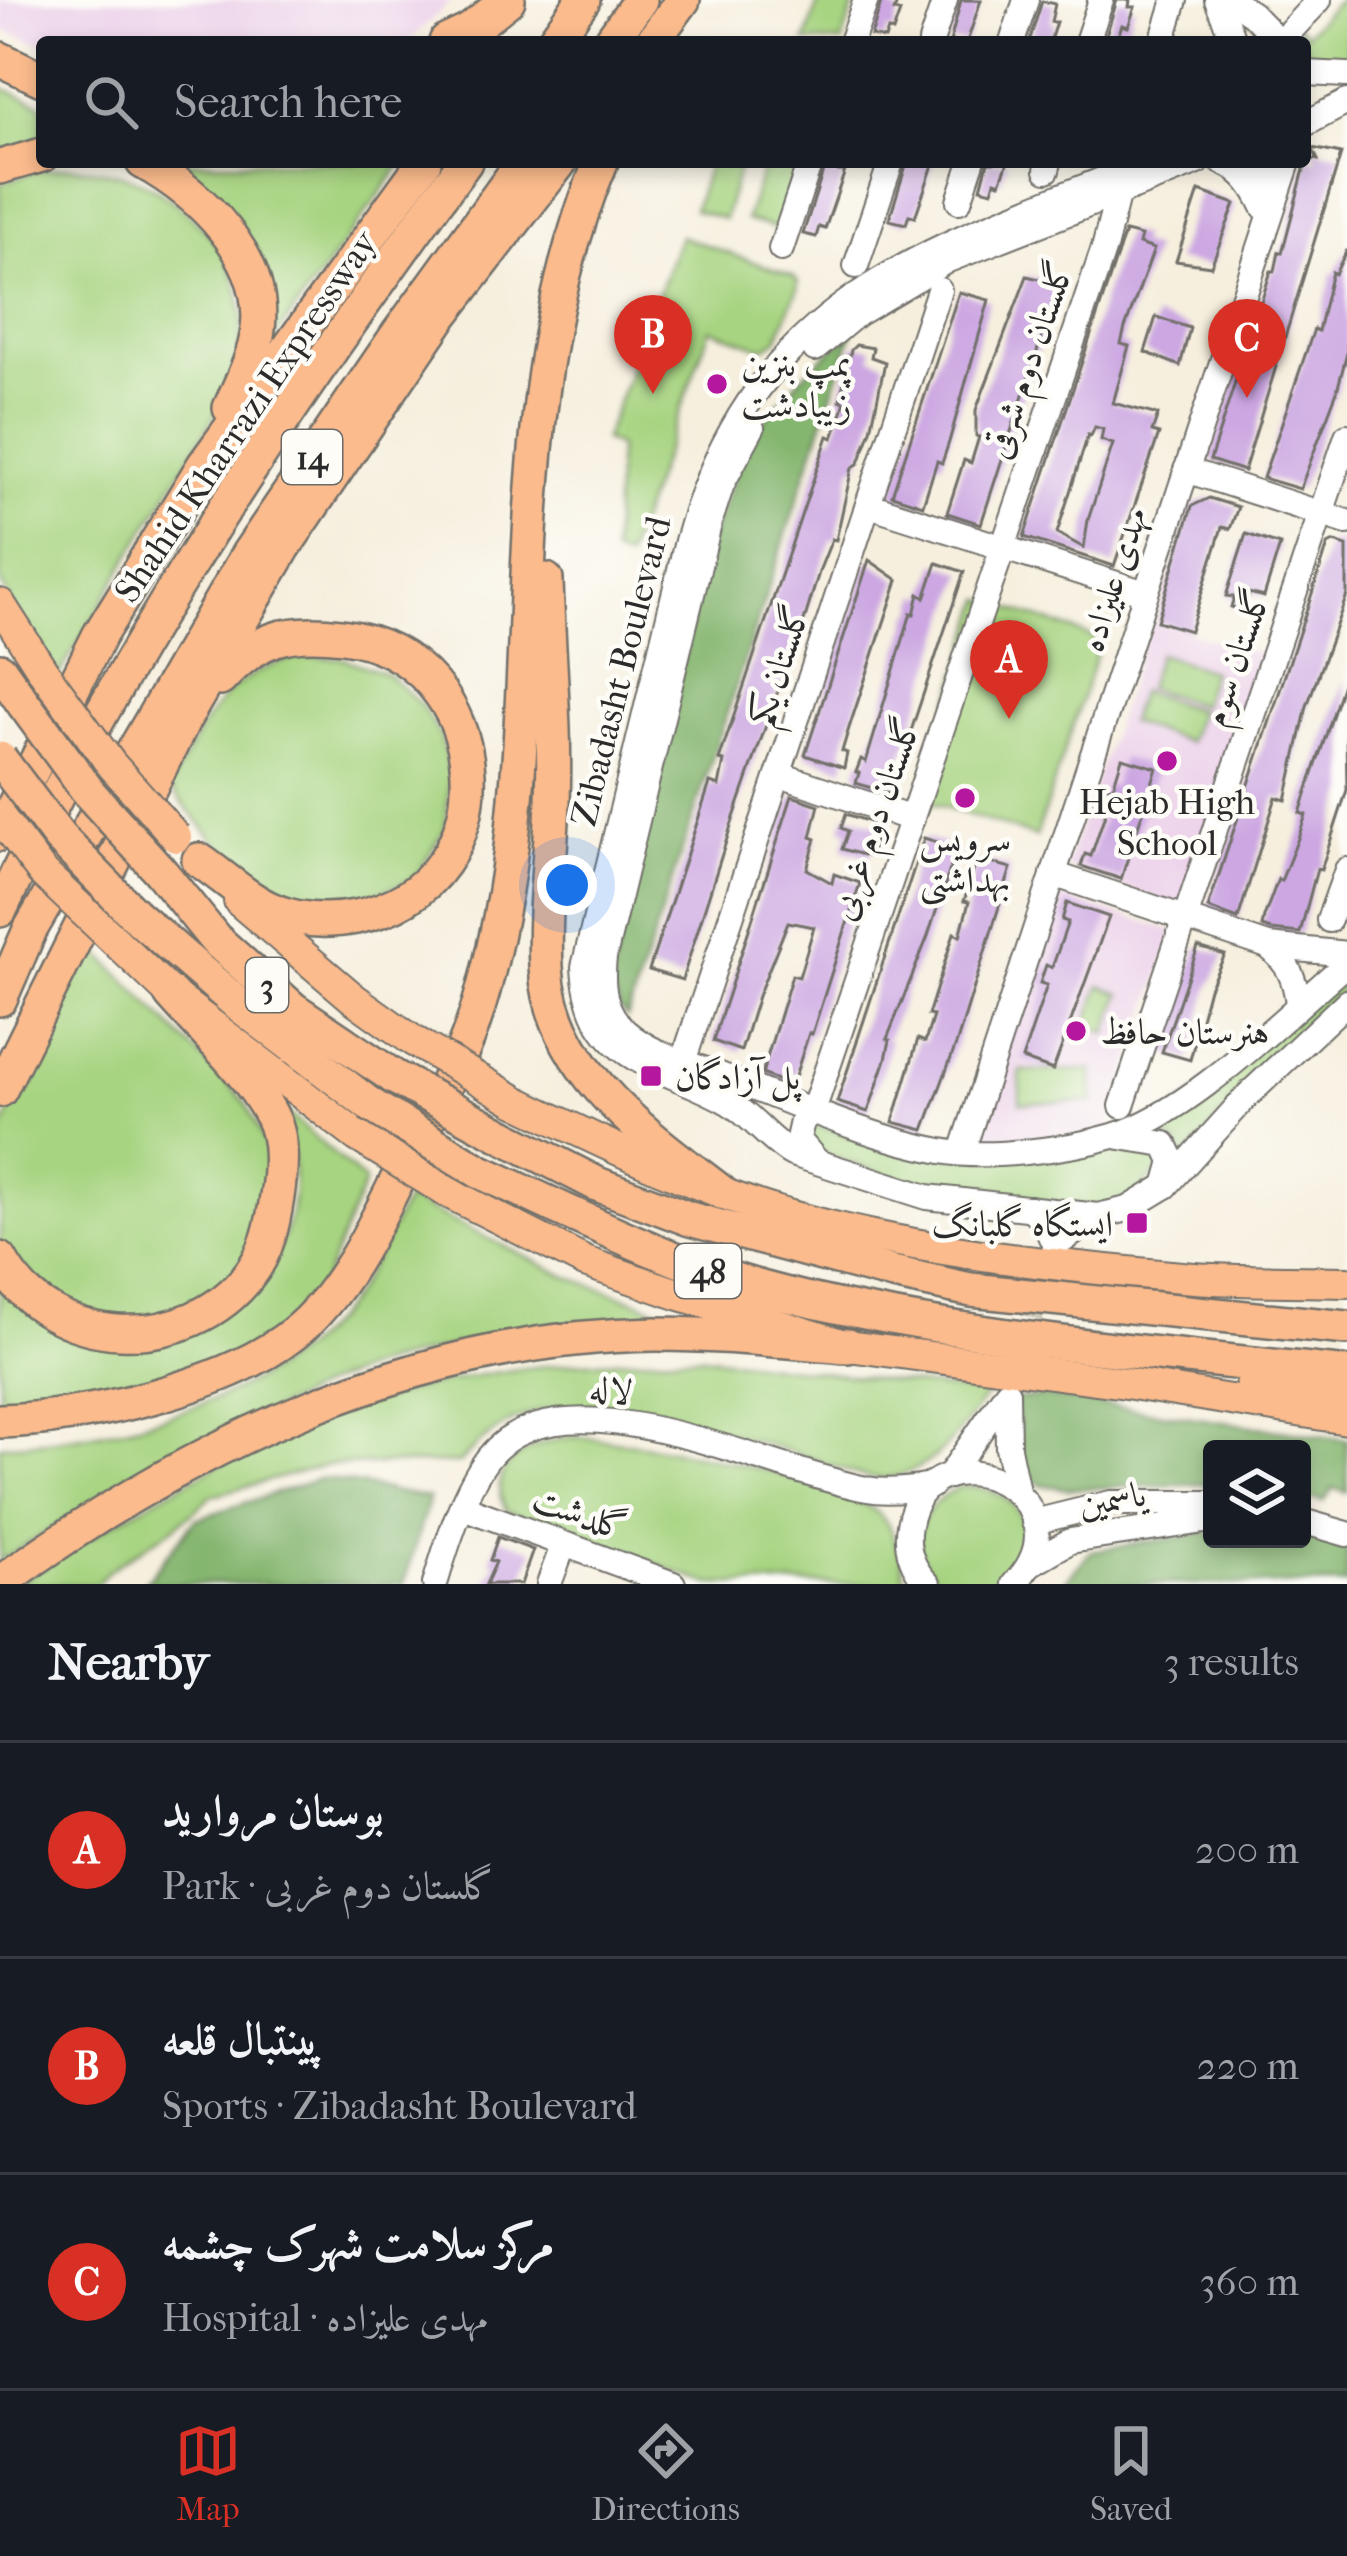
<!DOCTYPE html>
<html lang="en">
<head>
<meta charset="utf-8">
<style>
  body { margin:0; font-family:"IM FELL French Canon",Amiri,serif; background:#242831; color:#f1f3f6 }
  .controls { position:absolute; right:36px; bottom:36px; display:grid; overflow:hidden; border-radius:12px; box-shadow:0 6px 18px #0003 }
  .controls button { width:108px; height:108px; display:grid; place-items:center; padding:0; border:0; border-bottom:3px solid #363941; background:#171b24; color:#f1f3f6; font:60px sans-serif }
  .you { position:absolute; left:567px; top:885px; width:42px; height:42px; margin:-30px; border:9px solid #fff; border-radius:50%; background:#1a73e8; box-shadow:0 0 0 18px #1a73e833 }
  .badge { display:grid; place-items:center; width:78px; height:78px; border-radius:50%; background:#d93025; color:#fff; font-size:39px; font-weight:700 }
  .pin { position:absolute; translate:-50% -99px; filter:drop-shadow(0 3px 6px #0008) }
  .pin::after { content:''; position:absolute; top:63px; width:42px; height:36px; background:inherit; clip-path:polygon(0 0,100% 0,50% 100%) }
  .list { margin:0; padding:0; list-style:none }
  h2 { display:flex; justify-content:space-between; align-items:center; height:156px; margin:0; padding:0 48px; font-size:51px }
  h2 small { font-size:39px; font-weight:400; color:#9ea1a6 }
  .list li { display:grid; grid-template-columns:78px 1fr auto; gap:36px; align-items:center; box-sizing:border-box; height:216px; padding:0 48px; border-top:3px solid #363941 }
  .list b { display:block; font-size:45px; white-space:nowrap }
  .list p { margin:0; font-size:39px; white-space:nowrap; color:#9ea1a6 }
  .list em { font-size:39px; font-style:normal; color:#9ea1a6 }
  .icon { flex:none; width:66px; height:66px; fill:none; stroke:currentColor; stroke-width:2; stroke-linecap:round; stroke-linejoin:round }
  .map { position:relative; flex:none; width:1347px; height:1584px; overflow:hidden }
  .search { position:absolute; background:#171b24; box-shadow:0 6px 18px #0003; left:36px; right:36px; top:36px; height:132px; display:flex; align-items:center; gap:30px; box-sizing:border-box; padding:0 42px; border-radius:12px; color:#9ea1a6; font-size:45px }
  .sheet { height:804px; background:#171b24 }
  nav { display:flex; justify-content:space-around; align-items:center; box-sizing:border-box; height:168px; border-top:3px solid #363941; background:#171b24; font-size:33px; color:#9ea1a6 }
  nav a { display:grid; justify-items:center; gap:6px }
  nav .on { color:#d93025 }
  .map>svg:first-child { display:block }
</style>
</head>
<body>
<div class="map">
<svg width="1347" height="1584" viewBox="0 0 1347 1584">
  <rect width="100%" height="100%" fill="#fdfcf7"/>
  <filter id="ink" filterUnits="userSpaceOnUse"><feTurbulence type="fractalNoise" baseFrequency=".00833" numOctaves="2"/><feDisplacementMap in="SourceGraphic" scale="24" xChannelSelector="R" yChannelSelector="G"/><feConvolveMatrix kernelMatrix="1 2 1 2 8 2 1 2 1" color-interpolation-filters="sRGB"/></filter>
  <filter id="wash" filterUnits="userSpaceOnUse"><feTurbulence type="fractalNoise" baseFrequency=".004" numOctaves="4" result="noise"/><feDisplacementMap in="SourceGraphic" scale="48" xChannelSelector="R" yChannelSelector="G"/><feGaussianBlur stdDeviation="2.7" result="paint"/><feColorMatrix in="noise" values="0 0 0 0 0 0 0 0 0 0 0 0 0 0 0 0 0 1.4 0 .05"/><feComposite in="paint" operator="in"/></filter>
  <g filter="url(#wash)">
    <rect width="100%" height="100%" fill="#f6efde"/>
    <g fill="#ecd1ea">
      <path d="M0,0H452L408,42L42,44L0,29Z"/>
      <path d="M1151,621L1266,656L1182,907L1066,867Z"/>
      <path d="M1055,895L1174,931L1108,1131L993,1147L977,1134Z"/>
    </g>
    <g fill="#a7d481" stroke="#698056" stroke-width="3">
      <path d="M819,0H856L842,42H805Z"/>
      <path d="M1339,0H1347V69L1314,66L1305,61V42H1287L1298,27L1305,34Z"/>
      <path d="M0,87L42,105V143L0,154Z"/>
      <path d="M167,162H403L266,350L269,323Z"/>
      <path d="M709,162L739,168L724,219L694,210Z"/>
      <path d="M765,162H801L778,229L746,220Z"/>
      <path d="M70,167C129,171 157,183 199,224C232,256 249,303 240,349C230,399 197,444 171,487C134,550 96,612 59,675L21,622L0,582V184L39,170Z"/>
      <path d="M680,236L793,276L798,282L797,290L777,340L764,348L710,329L626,558L612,553L618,447L604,440Z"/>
      <path d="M983,599L1101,640L1036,837L918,798Z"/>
      <path d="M1158,654L1212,671L1201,705L1147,688Z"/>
      <path d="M301,657L342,658L387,674L421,705L441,738L450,775L445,829L414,879L348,904L288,898L246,877L169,787C205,722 221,674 301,657Z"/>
      <path d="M1140,691L1199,711L1188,742L1129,722Z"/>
      <path d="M83,937L246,1103L267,1149L272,1177L245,1270L161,1324L66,1312L0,1249V1137Z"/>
      <path d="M1347,975V987L1310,1017L1183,1159C1179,1139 1166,1137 1148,1131Z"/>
      <path d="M1100,986L1121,994L1107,1033L1086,1025Z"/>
      <path d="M1092,1070L1093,1102L1020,1103V1071Z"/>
      <path d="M284,1110L365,1182L318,1294L291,1323L215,1366L0,1415V1281L123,1342C149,1327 266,1264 277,1248C303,1208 293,1154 284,1110Z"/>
      <path d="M815,1125L864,1139L1143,1145L1161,1157V1169L1131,1198L1100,1208L930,1190L816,1151L806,1132Z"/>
      <path d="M407,1199L568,1277L692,1321L462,1344L385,1363L332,1382L156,1465L0,1561V1445C113,1439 269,1402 342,1310C368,1278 386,1235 407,1199Z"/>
      <path d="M703,1356L987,1394C960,1430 940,1466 893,1477C866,1483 831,1464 805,1456C735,1434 595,1390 526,1415C500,1425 477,1443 459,1463L327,1465L213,1495L177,1525L108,1571L97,1584H17C140,1504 268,1429 412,1390C506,1365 606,1359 703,1356Z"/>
      <path d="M574,1437C631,1439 842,1478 880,1515C897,1533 902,1560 905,1584H710L507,1511C479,1465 536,1441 574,1437Z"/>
      <path d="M962,1486C1023,1486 1047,1542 1002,1584H943C903,1550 916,1505 962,1486Z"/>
    </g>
    <g fill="#85b66f" stroke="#58704d" stroke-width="3">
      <path d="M853,331L627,1017L620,1010L610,983L710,538L745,449L769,414L805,373Z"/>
      <path d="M1045,1396L1347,1440V1493L1333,1488L1324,1501L1302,1497V1449H1212V1484L1067,1489L1039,1484L1023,1469L1015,1399Z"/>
      <path d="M322,1478L429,1498L404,1584H144L196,1519Z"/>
      <path d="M1212,1532V1539L1302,1536L1347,1544V1584H1063L1091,1551Z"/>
    </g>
    <g id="blocks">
      <g fill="#cca7e2" fill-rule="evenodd">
        <path d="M882,0H898L894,11L900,12L893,32L888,30L885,39L871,36Z"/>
        <path d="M961,0H981L967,42H950Z"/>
        <path d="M1117,0H1130L1129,7H1135L1128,27L1122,25L1116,42H1104Z"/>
        <path d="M1042,1L1055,4L1051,22H1056L1050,41L1029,42Z"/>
        <path d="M1312,148L1341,154L1244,471L1210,460L1271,271H1275L1279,252L1282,253L1307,158L1318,160Z"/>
        <path d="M826,162H841L839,171H845L825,229L819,227L816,237L803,234Z"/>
        <path d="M907,162H934L915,217L909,215L906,224L889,220Z"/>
        <path d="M988,162H1008L1000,183L995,181L992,191L981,188Z"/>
        <path d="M1199,191L1235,204L1211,266L1176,261Z"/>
        <path d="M1125,232L1141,236L1139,244L1154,249L1125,328L1121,344L1129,346L1113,403L1158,415L1152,432L1159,434L1114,566L1024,537ZM1095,427L1103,429L1101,440L1113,444L1088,520L1084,548L1057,533L1088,435L1091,436Z"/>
        <path d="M1347,250V353L1337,391L1300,489L1263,478L1314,329L1318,331L1332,272L1335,274Z"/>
        <path d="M1027,276L1059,284L981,524L947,513L964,460L971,463L979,437L976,436V410Z"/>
        <path d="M959,292L989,300L949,442L942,463L937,461L923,505L892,495Z"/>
        <path d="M1156,317L1190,328L1180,366L1145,352Z"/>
        <path d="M856,345L873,348L871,357L885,362L871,430L859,463L852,468L836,540L832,539L820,569L793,657L790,656L730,829L682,980L649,970L710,783L719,786L724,761L719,760L828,436L833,438L839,421L845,402L840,400L851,350Z"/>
        <path d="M1209,498L1238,507L1230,529L1222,527L1190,631L1157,621L1192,506Z"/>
        <path d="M1246,534L1280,545L1264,597L1249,593L1246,610L1231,607L1234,597L1226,596Z"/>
        <path d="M1334,542L1347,546V595L1307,706L1286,800L1276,797L1238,919L1208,908L1328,545Z"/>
        <path d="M869,560L898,580L849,728L842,751L847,753L844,768L805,755Z"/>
        <path d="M937,563L964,572L890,794L856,783L859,773L856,772L861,759L866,762L911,613L914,614L919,594L925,598Z"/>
        <path d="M1345,678L1347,790L1321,870L1317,869L1300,933L1271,930L1262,927L1264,917L1278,879L1281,881L1297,841L1306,815L1300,813Z"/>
        <path d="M1122,758L1157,768L1121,879L1081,866L1085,854L1091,856L1107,808L1100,805L1106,785L1113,787Z"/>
        <path d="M792,796L819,805L811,837L816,839L807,869L832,883L834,874L860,883L812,1034L809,1033L792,1086L762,1074L792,975L799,977L814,927L788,922L758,996L741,1051L713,1041Z"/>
        <path d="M846,814L879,825L870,857L842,849L848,831L841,828Z"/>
        <path d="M924,838L957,848L928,936L887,1039L890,1040L886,1059L868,1112L837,1102Z"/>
        <path d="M985,861L1011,868L957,1042L924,1130L893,1122L918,1039L925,1042L933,1016L928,1015L954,933L960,936L969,902L964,901L976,862L984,866Z"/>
        <path d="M1067,903L1109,917L1053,1070L1022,1059L1047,985L1040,983L1046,965L1052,968L1068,922L1062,920Z"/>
        <path d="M1198,947L1225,955L1209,988L1190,1060L1162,1052Z"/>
        <path d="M498,1537L533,1550L521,1584H486L496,1562L490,1560Z"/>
      </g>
    </g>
  </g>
  <g filter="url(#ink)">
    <use href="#blocks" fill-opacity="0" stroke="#72706a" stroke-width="3"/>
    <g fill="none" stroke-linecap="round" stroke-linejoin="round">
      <path stroke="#cdc8ba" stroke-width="24" stroke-dasharray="24 12" stroke-linecap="butt" d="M1020,1352L1054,1248"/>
      <defs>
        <g id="minor">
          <path d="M1217,0L1234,42"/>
          <path d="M1231,0L1252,14L1279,42"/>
          <path d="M1291,30L1319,0"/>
          <path d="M851,42L866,0"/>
          <path d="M931,42L945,0"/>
          <path d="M1012,42L1026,0"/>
          <path d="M1087,42L1101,0"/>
          <path d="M1162,42L1175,0"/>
          <path d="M1305,73L1347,75"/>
          <path d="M1305,124L1347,102"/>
          <path d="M1146,162C934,249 756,293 687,541L584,967C590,1065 659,1063 728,1102C752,1116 768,1140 792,1154L927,1197L1098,1216L1128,1209L1166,1186L1247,1096L1347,1002"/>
          <path d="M1222,162C1244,171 1254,186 1264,207"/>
          <path d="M1263,162L1268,180L1265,207"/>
          <path d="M1047,170L1049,162"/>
          <path d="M959,201L972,162"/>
          <path d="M781,249L810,162"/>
          <path d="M856,266L891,162"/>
          <path d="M815,349L857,314L948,260L1198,162"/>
          <path d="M752,428L722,484L709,524L604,957C601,986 603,1011 626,1032C654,1056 692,1064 725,1077C795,1104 868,1137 941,1151C987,1160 1069,1149 1113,1136C1192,1113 1284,1016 1347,963"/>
          <path d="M1186,470L1347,522"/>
          <path d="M869,505L1145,593"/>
          <path d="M780,775L912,819"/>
          <path d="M1053,874L1268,946L1347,954"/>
          <path d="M1329,920L1347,870"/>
          <path d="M1268,946C1288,963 1295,977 1298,1004"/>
          <path d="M683,1062L939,290"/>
          <path d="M1122,1106L1347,436"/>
          <path d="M1120,1137L1165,1144L1173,1161L1166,1186"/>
          <path d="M962,1152L1288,162"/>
          <path d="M815,1159L798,1139L802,1121L813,1111L1105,245L1118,192"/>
          <path d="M1030,1208L1043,1220L1055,1246L1098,1216"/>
          <path d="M1007,1394L1008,1448L1017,1491"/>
          <path d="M949,1476L1007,1392"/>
          <path d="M463,1507L673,1584"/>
          <path d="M1302,1521L1347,1534"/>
          <path d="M1034,1522L1111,1503H1212"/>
          <path d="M1030,1564L1070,1541L1212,1520"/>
          <path d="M435,1584C446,1546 464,1488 489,1457C563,1365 774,1473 867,1489C888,1493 910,1490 931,1486"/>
          <path d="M549,1584L563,1546"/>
          <path d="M928,1584C912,1568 905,1547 909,1525C929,1417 1097,1498 1014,1584"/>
        </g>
        <g id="major">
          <path d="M0,604L43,671"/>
          <path d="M239,901L353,998L412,1040"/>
          <path d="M115,941L171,994L357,1136"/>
          <path d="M514,1100C607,1145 702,1192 802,1219C924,1252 1056,1266 1182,1277C1237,1282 1292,1280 1347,1282"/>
          <path d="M447,1192L585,1262L677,1294L848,1346L1126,1383L1347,1419"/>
          <path d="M1251,1386L1347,1396"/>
        </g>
        <g id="highway">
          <path d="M446,42L469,31L508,0"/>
          <path d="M553,42L583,0"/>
          <path d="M610,42L640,0"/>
          <path d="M652,42L683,0"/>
          <path d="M0,59L42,79"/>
          <path d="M143,162C199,193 267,256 258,329C255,356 241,383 230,408"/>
          <path d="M0,167L42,155"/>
          <path d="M546,580C548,653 556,728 553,801C551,856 543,912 546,967C551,1070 648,1136 721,1192"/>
          <path d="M0,670L24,704"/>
          <path d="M0,834L99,636L204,465L424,162"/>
          <path d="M199,860C223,876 249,901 275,911C302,922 329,922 356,917C516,886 499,656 342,636C286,629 258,638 220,679"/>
          <path d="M160,871L215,939L293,1009L394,1077"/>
          <path d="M0,910C125,643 291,400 465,162"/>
          <path d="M135,915L238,1004L369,1104"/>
          <path d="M0,999L30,930L248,554L398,334L523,162"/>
          <path d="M0,1090L183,721L284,547L438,320L560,162"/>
          <path d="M503,1136L597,1184L690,1219L893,1273L971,1290L1347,1328"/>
          <path d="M479,1171C578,1216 678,1268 784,1294C969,1340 1159,1353 1347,1374"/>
          <path d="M0,1259C49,1352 189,1356 250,1274C267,1252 273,1224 277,1197C281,1171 284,1139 271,1115C247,1070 204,1032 171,994"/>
          <path d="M0,1421C84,1419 226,1387 293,1334C343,1294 375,1225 403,1168C423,1128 445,1088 464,1047C484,1001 501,920 508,871C540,638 507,383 601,162"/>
          <path d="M0,1583C191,1444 416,1337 656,1334C720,1334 784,1341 848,1346"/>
        </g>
      </defs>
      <use href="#minor" stroke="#72706a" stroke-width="28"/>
      <use href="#major" stroke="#72706a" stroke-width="34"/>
      <use href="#highway" stroke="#72706a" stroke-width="38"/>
      <use href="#minor" stroke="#fff" stroke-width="24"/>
      <use href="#major" stroke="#fbbb8d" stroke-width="30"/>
      <use href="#highway" stroke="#fbbb8d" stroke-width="33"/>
      <defs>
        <g id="major-bridge">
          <path d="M43,671L111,764L176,837"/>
          <path d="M0,817L42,872L115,941"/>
          <path d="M412,1040L514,1100"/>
          <path d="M357,1136L447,1192"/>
        </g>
        <g id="highway-bridge">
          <path d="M24,704L90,794L160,871"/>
          <path d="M0,759L59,837L135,915"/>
          <path d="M394,1077L503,1136"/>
          <path d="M369,1104L479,1171"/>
        </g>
      </defs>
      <use href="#major-bridge" stroke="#72706a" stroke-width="34" stroke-linecap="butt"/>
      <use href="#highway-bridge" stroke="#72706a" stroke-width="38" stroke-linecap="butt"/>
      <use href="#major-bridge" stroke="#fbbb8d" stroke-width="30"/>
      <use href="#highway-bridge" stroke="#fbbb8d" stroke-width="33"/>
    </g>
  </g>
  <g fill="#b5179e" stroke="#fdfcf7" stroke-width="4.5">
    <circle cx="717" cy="384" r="12"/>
    <circle cx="1167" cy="761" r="12"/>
    <circle cx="965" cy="798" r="12"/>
    <circle cx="1076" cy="1031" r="12"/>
    <rect x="639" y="1064" width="24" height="24" rx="6"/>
    <rect x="1125" y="1211" width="24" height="24" rx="6"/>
  </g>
  <g text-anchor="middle" stroke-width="9" stroke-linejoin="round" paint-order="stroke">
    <g fill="#fdfcf7" stroke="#6a6a68" stroke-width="3">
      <rect x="282" y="430" width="60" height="54" rx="9"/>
      <rect x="246" y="958" width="42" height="54" rx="9"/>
      <rect x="675" y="1244" width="66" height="54" rx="9"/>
    </g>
    <g font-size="33" font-weight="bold" fill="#2b2b2b">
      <text x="312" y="469">14</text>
      <text x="267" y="997">3</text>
      <text x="708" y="1283">48</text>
    </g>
    <g font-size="36" fill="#2b2b2b" stroke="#fdfcf7">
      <text transform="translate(1028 359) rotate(-71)" y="13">گلستان دوم شرقی</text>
      <text transform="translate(245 416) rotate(-56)" y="13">Shahid Kharrazi Expressway</text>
      <text transform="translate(1112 579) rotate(-72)" y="13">مهدی علیزاده</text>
      <text transform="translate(1235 657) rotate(-71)" y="13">گلستان سوم</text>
      <text transform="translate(778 665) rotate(-72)" y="13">گلستان یکم</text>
      <text transform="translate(620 671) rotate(-76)" y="13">Zibadasht Boulevard</text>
      <text transform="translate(874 818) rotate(-71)" y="13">گلستان دوم غربی</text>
      <text transform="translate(611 1389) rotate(7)" y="13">لاله</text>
      <text transform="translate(1112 1498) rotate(-10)" y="13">یاسمین</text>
      <text transform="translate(580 1512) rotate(20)" y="13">گلدشت</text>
    </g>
    <g font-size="36" fill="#2b2b2b" stroke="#fdfcf7" text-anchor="start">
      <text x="741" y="376">پمپ بنزین<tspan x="741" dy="41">زیبادشت</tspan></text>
      <text x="1167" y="814" text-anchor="middle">Hejab High<tspan x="1167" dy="41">School</tspan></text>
      <text x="965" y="851" text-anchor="middle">سرویس<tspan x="965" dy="41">بهداشتی</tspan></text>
      <text x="1100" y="1044">هنرستان حافظ</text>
      <text x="675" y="1089">پل آزادگان</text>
      <text x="1113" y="1236" text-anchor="end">ایستگاه گلبانگ</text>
    </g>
  </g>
</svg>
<div class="controls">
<button><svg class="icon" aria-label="layers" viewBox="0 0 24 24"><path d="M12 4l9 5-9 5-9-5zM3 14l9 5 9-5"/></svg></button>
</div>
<div class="you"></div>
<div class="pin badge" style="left:1009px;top:719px">A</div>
<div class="pin badge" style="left:653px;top:394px">B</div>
<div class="pin badge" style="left:1247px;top:398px">C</div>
<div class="search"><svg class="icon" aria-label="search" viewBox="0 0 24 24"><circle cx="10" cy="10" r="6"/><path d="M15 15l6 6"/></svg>Search here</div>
</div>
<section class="sheet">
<h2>Nearby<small>3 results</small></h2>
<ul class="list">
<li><span class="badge">A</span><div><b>بوستان مروارید</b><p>Park · گلستان دوم غربی</p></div><em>200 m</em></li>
<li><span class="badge">B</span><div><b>پینتبال قلعه</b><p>Sports · Zibadasht Boulevard</p></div><em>220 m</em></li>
<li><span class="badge">C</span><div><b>مرکز سلامت شهرک چشمه</b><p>Hospital · مهدی علیزاده</p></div><em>360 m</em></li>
</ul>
</section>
<nav>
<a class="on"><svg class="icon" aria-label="map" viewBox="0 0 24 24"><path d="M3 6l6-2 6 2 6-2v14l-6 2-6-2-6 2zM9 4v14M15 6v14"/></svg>Map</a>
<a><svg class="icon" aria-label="directions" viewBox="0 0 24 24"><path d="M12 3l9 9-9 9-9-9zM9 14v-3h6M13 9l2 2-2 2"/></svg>Directions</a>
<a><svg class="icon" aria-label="saved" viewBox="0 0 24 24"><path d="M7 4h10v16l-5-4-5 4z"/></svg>Saved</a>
</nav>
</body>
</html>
